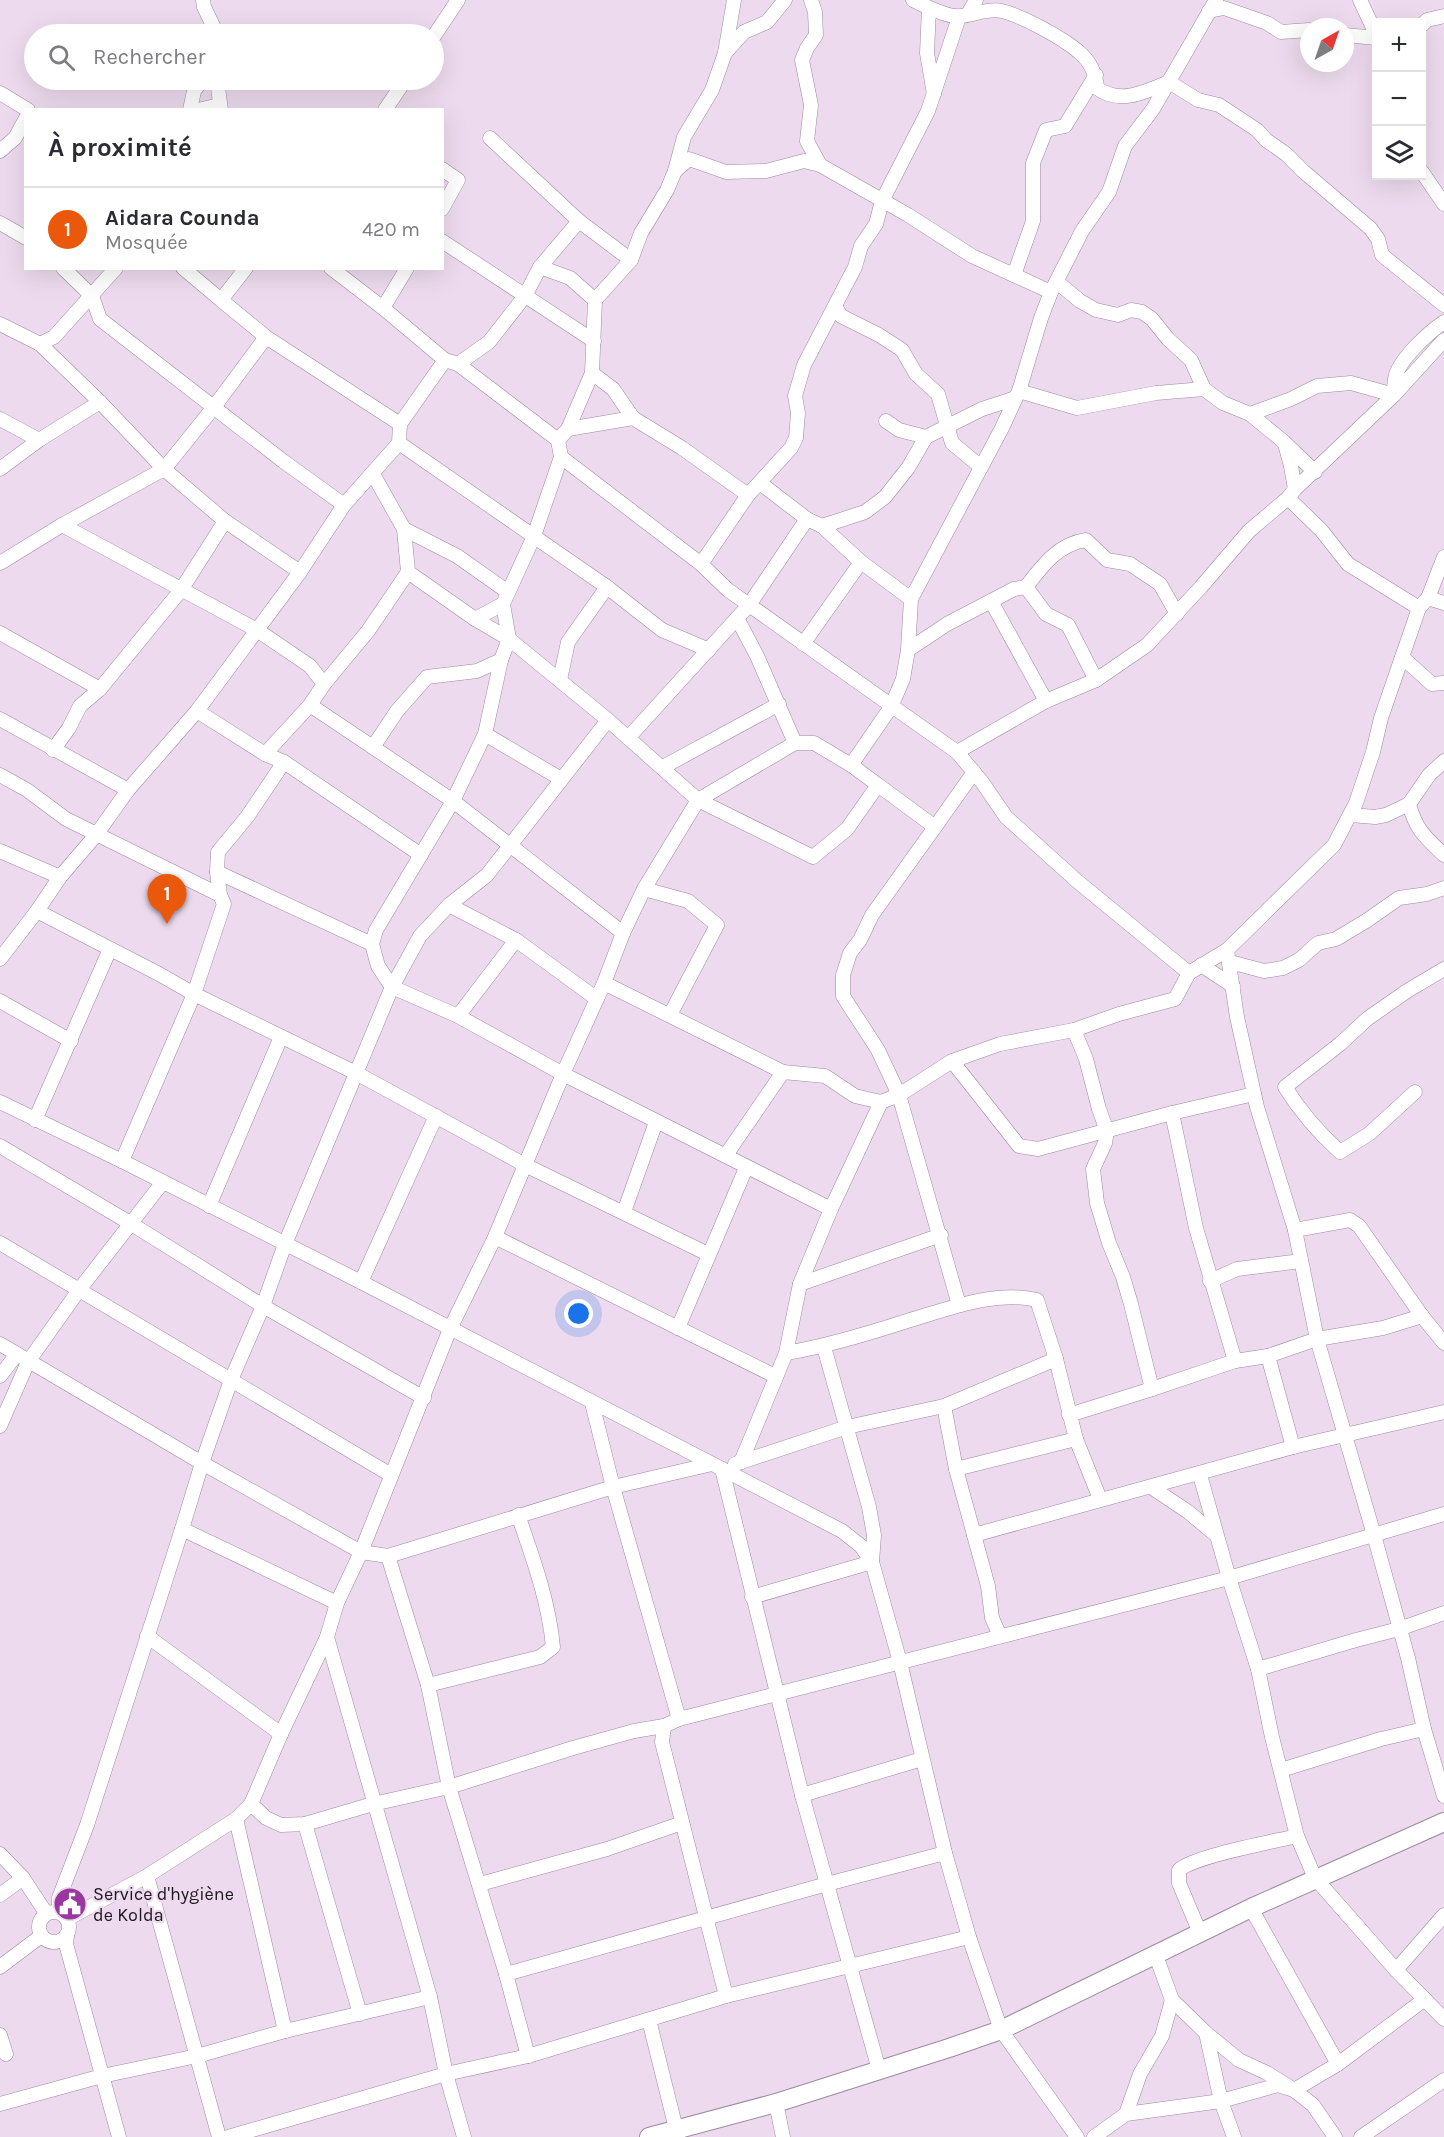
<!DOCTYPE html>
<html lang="fr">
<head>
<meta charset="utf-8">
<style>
  body { margin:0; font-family:Karla,sans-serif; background:#f2f2f3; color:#2b2b33 }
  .controls { position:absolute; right:18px; top:18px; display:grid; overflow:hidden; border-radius:0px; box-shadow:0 6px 24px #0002 }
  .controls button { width:54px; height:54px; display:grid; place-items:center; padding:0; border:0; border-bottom:2px solid #e1e1e2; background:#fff; color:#2b2b33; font:30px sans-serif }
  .compass { position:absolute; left:1300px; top:18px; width:54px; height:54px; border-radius:50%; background:#fff; box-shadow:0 6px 24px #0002; rotate:40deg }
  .you { position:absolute; left:579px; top:1314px; width:21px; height:21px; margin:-15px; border:4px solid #fff; border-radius:50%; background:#1a73e8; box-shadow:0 0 0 9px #1a73e833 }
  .badge { display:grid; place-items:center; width:39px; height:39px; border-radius:50%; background:#ea580c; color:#fff; font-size:20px; font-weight:700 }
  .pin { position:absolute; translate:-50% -50px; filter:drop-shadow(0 2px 3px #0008) }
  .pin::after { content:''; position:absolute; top:32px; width:21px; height:18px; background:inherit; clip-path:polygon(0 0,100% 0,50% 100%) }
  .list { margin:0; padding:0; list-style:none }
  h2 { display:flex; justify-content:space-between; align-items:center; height:78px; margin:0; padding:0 24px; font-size:26px }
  h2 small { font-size:20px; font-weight:400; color:#7c7c81 }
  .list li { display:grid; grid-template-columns:39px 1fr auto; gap:18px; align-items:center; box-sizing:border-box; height:84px; padding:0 24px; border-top:2px solid #e1e1e2 }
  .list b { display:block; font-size:22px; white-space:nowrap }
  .list p { margin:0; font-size:20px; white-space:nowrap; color:#7c7c81 }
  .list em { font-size:20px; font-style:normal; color:#7c7c81 }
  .icon { flex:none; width:33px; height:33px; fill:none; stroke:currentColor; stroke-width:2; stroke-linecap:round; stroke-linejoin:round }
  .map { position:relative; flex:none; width:1444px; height:2137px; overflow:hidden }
  .search { position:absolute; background:#fff; box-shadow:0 6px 24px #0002; left:24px; top:24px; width:420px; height:66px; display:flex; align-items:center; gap:15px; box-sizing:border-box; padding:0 21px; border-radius:33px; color:#7c7c81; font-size:22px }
  .panel { position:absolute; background:#fff; box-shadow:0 6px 24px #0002; left:24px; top:108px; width:420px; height:162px; border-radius:0px }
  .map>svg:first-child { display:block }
</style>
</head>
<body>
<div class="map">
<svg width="1444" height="2137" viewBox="0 0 1444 2137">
  <rect width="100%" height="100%" fill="#eddaee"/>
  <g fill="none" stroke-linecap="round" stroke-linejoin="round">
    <defs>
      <g id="minor">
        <path d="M203,0L204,7L217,34"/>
        <path d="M811,0L815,12L816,35L807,48L802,60L811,105L807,141L820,165L908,215L972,256L1051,292"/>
        <path d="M913,0C925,6 948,18 961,16C973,15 989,8 1002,11C1022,16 1063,38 1079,52C1090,61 1096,75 1097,88C1120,105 1145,92 1169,82"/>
        <path d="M1360,0L1376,34"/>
        <path d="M929,8L927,53L934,94"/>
        <path d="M1209,11L1224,8L1267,23L1281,32L1309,30"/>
        <path d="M968,14L976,0"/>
        <path d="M1422,25L1427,20L1444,16"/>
        <path d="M1345,35L1376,38"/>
        <path d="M434,36L458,0"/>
        <path d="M725,53L744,32L767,22L785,0"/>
        <path d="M217,80L221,110"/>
        <path d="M1169,82L1198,100L1219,105L1257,130L1266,140L1286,154L1303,171L1370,228L1378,239L1382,255L1444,305"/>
        <path d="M0,93L28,110"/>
        <path d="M190,110L194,91L202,80"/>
        <path d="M198,110L219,105"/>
        <path d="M385,110L405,80"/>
        <path d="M490,138L579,221L631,260"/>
        <path d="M0,151L15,138L26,118"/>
        <path d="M442,169L458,180L442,209"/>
        <path d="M675,171L684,137L712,90L725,53L734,0"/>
        <path d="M1422,172L1444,204"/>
        <path d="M0,223L26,238"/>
        <path d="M442,241L594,341"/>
        <path d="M540,267L570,278L595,300L592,373L568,429L558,440"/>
        <path d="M63,268L92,296L100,319L283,461L344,505"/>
        <path d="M183,268L221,300"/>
        <path d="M246,268L221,300L266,337L400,424"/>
        <path d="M1014,275L1033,221V163L1046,130L1065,126L1096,75"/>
        <path d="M1057,282L1080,301L1096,310L1118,315L1131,310L1142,312L1152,319L1168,339L1191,360L1204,389"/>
        <path d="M595,300L631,260L641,233L667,190L675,171L689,159L726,172L766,171L804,161L820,165"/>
        <path d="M835,306L841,316L879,335L902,350L916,374L938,394L952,443L981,467"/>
        <path d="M383,308L407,268"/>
        <path d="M0,324L40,344L100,402L164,469L62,525L0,563"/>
        <path d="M266,337L214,407L164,469L225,521L300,572"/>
        <path d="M40,344L54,337L116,268"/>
        <path d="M445,360L458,364L558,440L561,457L534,536L503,604L509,639L501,660L485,734L453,801L376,930L372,944L378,966L392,987L458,1016L563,1074L831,1209"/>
        <path d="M458,364L489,342L525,296L540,267L579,221"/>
        <path d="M592,373L613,389L633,418L682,448L748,495"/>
        <path d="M1019,391L1077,408L1156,393L1204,389L1223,403L1250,414L1284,442L1315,472"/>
        <path d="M1250,414L1291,399L1317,386L1351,383L1394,395C1394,389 1394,381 1396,375C1401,358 1429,332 1444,322"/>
        <path d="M0,419L39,440"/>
        <path d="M886,421L899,430L926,437"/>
        <path d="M568,429L633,418"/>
        <path d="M399,443L607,587L662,630L709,650"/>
        <path d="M1285,444L1291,466L1295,489"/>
        <path d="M561,457L701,564L728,590L957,752L1046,701L1096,680L1147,645L1201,587L1249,531L1288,498L1295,489L1394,395L1444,340"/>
        <path d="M0,469L39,440L100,402"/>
        <path d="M760,483L807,519"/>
        <path d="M1288,498L1321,530L1348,564L1419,608"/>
        <path d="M62,525L257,630L310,666L324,684L310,705L265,754"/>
        <path d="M822,526L865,512L885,497L908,468L926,437L982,409L1013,399"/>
        <path d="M404,529L457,556L508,592"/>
        <path d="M701,564L748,495L791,448L796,438L798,413L795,396L804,365L855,267L861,246L876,224L882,201L928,111L959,17"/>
        <path d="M1026,587C1042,566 1058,544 1086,540L1107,560L1130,564L1160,584L1177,614"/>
        <path d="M1428,598L1444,603"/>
        <path d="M991,601L1046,701"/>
        <path d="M737,618L757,656L795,743"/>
        <path d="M475,619L503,604"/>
        <path d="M0,633L100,689"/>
        <path d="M803,644L861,562"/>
        <path d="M908,650L947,624L1014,589L1026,587L1046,614L1068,625L1096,680"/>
        <path d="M1402,657L1432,684L1444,683"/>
        <path d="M560,680L568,642L607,587"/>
        <path d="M324,684L368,631L408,572"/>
        <path d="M310,705L453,801L623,933"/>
        <path d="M197,711L265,754L284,762L421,855"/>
        <path d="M0,719L128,790"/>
        <path d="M485,734L561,779"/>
        <path d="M628,738L749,605L807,519L822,526L861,562L911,599"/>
        <path d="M373,747L397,711L427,677L477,671L501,660"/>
        <path d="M53,750L69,728L80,706L100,689L181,590L225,521"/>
        <path d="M957,752L982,782L1006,817L1077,881L1189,973"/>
        <path d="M851,765L891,707L903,679L908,650L911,599L1002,428L1019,391L1041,318L1051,292L1082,231L1109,192L1125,146L1153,109L1216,0"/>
        <path d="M663,767L779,704"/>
        <path d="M0,775L27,790L66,819L220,895"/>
        <path d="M878,785L935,827L872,915L860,940L850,953L843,975V996L878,1050L899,1095L959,1305"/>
        <path d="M1409,804C1416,830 1425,837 1444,855"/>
        <path d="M1351,815L1375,817L1386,815L1409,804L1429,775L1444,761"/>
        <path d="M935,827L974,772"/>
        <path d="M0,851L60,877"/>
        <path d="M217,872L372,944"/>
        <path d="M644,889L688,901L717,925L670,1015"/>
        <path d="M449,905L516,940L597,999"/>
        <path d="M37,911L161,975L194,994L356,1073L525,1165L708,1254"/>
        <path d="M1227,950L1237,1017L1257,1107L1295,1230L1317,1339L1374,1535L1408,1658L1424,1729L1444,1796"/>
        <path d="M0,959L37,911L60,877L96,835L128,790L197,711L300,572L344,505L399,443L400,424L445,360L383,308L331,268"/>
        <path d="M1230,962L1264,971L1283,968L1299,960L1318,943L1336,939L1366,921L1399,898L1427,894L1444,888"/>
        <path d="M1201,965L1233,986"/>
        <path d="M604,983L783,1072L825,1076L855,1096L881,1102"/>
        <path d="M0,1001L71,1041"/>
        <path d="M458,1016L516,940"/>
        <path d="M1074,1030L1086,1059L1099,1109L1107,1131L1105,1143L1093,1169L1097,1203L1109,1243L1123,1277L1131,1304L1152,1389"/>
        <path d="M952,1061L1019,1146L1038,1149L1172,1113L1254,1094"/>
        <path d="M1415,1092L1369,1134L1340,1152C1319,1133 1300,1111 1285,1087L1340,1044L1367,1019L1407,991L1444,969"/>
        <path d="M0,1102L122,1161L361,1282L842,1531L861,1546L872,1562L900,1662L945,1853L969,1937L1001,2030L1077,2137"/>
        <path d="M1172,1113L1196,1228L1235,1361"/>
        <path d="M35,1120L110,949"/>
        <path d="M0,1146L130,1223L263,1306L424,1398"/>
        <path d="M726,1155L783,1072"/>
        <path d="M122,1161L194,994L224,904L220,895L217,872L218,852L247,817L284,762"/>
        <path d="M209,1206L281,1037"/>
        <path d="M624,1212L656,1122"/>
        <path d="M1295,1230L1350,1220L1359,1226L1422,1316L1444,1343"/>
        <path d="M495,1237L775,1376"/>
        <path d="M0,1243L391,1475"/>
        <path d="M1210,1281L1237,1269L1301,1261"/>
        <path d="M361,1282L436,1116"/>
        <path d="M800,1284L941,1235"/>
        <path d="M678,1328L746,1168"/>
        <path d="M0,1344L202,1463L361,1552L388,1556L613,1487L712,1464"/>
        <path d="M786,1353C828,1346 867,1334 907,1321C948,1309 994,1290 1037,1300L1056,1359L1076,1439L1100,1499"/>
        <path d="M1268,1356L1293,1447"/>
        <path d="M0,1376L17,1354"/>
        <path d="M592,1403L613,1487L679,1719"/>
        <path d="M944,1406L956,1469L988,1586L992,1618L1000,1636"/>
        <path d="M1069,1415L1152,1389L1235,1361L1268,1356L1317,1339L1383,1328L1422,1316"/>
        <path d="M0,1426L28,1362L79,1290L163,1182"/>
        <path d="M741,1462L786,1353L800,1284L831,1209L881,1102L899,1095L952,1061L1000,1044L1074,1030L1119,1014L1175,999L1189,973L1227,950L1334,845L1356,803L1373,752L1381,718L1419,608L1428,598L1444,557"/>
        <path d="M735,1464L847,1427L944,1406L1056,1359"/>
        <path d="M722,1469L802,1795L879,2070"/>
        <path d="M956,1469L1076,1439"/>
        <path d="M1200,1475L1229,1578L1258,1669L1272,1737L1297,1836L1315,1878L1396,1970L1444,2019"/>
        <path d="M1151,1487L1187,1511L1215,1534"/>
        <path d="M182,1529L337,1603"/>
        <path d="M974,1535L1293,1447L1444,1412"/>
        <path d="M388,1556L428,1685L449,1787L506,1974L528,2056"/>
        <path d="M752,1597L872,1562L874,1535L869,1507L824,1347"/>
        <path d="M147,1636L281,1734"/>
        <path d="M327,1637L430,1997L446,2074L464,2137"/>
        <path d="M1258,1669L1356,1640L1399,1629L1444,1613"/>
        <path d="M428,1685L540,1657L553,1647C549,1602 533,1558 518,1515"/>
        <path d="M664,1726L662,1742L726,1996"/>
        <path d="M1281,1770L1381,1739L1424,1729"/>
        <path d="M802,1795L922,1759"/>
        <path d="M251,1804L266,1818L281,1825L305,1824L373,1804L449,1787L573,1748L634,1731L664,1726L679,1719L1229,1578L1444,1514"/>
        <path d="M236,1819L285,2031"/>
        <path d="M305,1824L360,2014"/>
        <path d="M0,1854L23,1878L46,1913"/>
        <path d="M147,1876L219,2137"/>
        <path d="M480,1884L607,1849L682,1823"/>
        <path d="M0,1895L23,1878"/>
        <path d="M1251,1908L1338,2064"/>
        <circle cx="54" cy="1927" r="15"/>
        <path d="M59,1912V1898L87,1825L182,1529L202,1463L231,1380L263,1306L285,1244L392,987L420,936L449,905L487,875L608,720"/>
        <path d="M67,1919L147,1876L236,1819L251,1804L281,1734L327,1637L337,1603L361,1552L450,1329L495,1237L563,1074L604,983L623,933L644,889L698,800L795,743H814L851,765L878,785L847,829L813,857L698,800L608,720L509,639L475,619L408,572L404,529L373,474"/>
        <path d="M1200,1933L1179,1883V1870C1194,1856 1272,1842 1297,1836"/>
        <path d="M67,1936L66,1944L119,2137"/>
        <path d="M1155,1953L1172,2000L1206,2033L1239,2060L1267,2073L1294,2090L1313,2105L1335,2137"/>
        <path d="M0,1967L41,1936"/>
        <path d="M1396,1970L1444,1915"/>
        <path d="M506,1974L827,1884L945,1853"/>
        <path d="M649,2020L678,2137"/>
        <path d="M1206,2033L1221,2101L1234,2137"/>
        <path d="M0,2035L6,2054"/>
        <path d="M776,2103L783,2137"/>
        <path d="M0,2104L102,2076L197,2056L285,2031L430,1997"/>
        <path d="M1126,2114L1140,2074L1162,2036L1172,2000"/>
        <path d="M228,2137L446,2074L528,2056L726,1996L969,1937"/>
        <path d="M1094,2137L1126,2114L1221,2101L1278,2085L1294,2090L1338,2064L1425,1999"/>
        <path d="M1361,2137L1444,2080"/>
      </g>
      <path id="major" d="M649,2137L776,2103L949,2048L1001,2030L1251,1908L1444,1822"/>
    </defs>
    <use href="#minor" stroke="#9c8b9d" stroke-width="15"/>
    <use href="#major" stroke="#9c8b9d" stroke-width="20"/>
    <use href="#minor" stroke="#fff" stroke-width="14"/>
    <use href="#major" stroke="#fff" stroke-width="18"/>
  </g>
  <defs>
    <symbol id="civic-disc" viewBox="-11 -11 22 22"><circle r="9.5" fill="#9838a0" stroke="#eddaee"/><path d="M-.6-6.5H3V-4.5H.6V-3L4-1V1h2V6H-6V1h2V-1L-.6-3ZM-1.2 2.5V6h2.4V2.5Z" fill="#fff"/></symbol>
  </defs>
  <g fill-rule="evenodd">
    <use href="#civic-disc" x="51" y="1885" width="38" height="38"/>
  </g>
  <g text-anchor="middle" stroke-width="4.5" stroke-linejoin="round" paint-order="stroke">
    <g font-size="18" fill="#1d161d" stroke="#eddaee" text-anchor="start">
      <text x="93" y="1900">Service d'hygiène<tspan x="93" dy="21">de Kolda</tspan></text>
    </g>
  </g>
</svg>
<div class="controls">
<button>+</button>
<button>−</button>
<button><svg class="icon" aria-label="layers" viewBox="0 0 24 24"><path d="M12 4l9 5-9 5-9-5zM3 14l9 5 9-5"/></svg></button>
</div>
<svg class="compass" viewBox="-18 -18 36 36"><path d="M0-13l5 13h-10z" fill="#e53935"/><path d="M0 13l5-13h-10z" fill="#7c7c81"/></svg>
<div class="you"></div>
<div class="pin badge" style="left:167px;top:924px">1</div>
<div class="search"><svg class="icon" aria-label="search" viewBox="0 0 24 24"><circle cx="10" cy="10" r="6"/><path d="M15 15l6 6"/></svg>Rechercher</div>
<section class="panel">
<h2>À proximité<small></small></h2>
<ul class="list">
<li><span class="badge">1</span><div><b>Aidara Counda</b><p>Mosquée</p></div><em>420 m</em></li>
</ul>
</section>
</div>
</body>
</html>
